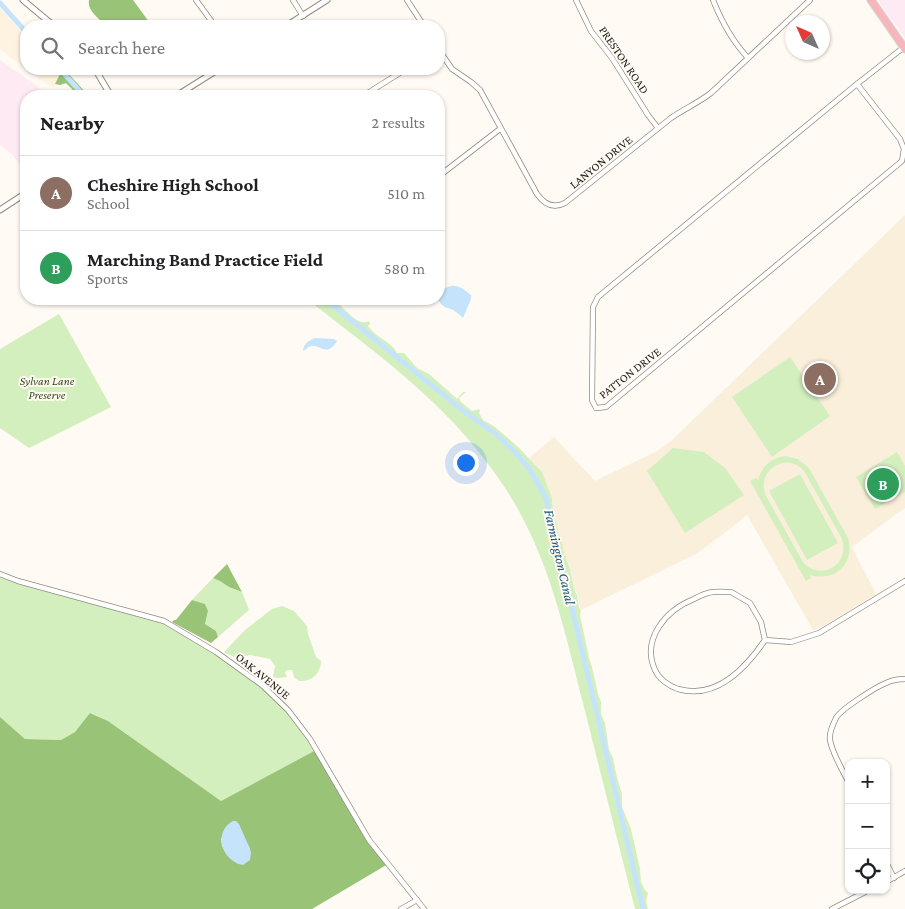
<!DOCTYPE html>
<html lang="en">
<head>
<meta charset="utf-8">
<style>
  body { margin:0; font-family:"Crimson Pro",serif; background:#f6f6f6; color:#202124 }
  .controls { position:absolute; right:15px; bottom:15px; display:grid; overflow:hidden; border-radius:10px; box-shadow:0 1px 4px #0004 }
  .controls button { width:45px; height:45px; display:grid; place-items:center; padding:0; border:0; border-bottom:1px solid #e0e0e0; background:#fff; color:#202124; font:25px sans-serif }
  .compass { position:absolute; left:785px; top:15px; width:45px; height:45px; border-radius:50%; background:#fff; box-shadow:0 1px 4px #0004; rotate:315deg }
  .you { position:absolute; left:465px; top:462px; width:18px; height:18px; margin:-12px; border:4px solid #fff; border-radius:50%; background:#1a73e8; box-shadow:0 0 0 8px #1a73e833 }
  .badge { display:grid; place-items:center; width:32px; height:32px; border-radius:50%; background:#096394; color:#fff; font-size:16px; font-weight:700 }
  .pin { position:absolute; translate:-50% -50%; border:2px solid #fff; box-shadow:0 1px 5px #0006 }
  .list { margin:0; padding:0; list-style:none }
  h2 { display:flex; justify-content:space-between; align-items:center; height:65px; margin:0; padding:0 20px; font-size:21px }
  h2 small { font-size:16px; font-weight:400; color:#757577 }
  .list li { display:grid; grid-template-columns:32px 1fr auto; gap:15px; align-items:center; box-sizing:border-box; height:75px; padding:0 20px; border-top:1px solid #e0e0e0 }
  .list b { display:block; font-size:19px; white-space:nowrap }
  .list p { margin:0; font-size:16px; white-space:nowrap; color:#757577 }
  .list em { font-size:16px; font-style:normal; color:#757577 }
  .icon { flex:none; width:28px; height:28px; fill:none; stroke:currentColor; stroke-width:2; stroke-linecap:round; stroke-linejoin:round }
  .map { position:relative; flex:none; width:905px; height:909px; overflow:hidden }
  .search { position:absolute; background:#fff; box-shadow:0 1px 4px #0004; left:20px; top:20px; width:425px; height:55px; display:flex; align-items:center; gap:12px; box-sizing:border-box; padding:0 18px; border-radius:20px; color:#757577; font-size:19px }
  .panel { position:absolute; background:#fff; box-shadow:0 1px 4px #0004; left:20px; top:90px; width:425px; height:215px; border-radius:20px }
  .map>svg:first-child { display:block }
</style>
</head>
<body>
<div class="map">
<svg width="905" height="909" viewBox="0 0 905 909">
  <rect width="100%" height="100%" fill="#fffaf3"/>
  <g fill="#feeaf3">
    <path d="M878,0H905V38L883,8Z"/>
    <path d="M0,60L45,92L49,90L57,96H26V173L12,154L0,145Z"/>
  </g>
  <path fill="#fef2e0" d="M0,8L26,37V69H55L60,74L54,87L47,84L37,77L0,49Z"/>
  <path fill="#faefdb" d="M905,215V508L852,547L876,594L823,626L813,630L747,515L730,529L698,553L581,610L580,608L577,593L574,589L571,579L570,570L559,537L557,525L553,514L552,498L542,472L529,458L554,437L595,481L657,451L670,442Z"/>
  <g fill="#d3efbe" fill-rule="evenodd">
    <path d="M307,299C313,299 325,297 331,299C342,302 355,328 369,321L370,324L368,326C376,338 390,340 397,353H404L417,368L429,374L456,398L457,399L463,392H466L459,398L461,402L472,411L479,409L480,411L479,413L483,420L495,427L517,446L542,472L552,498L553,514L557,525L559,537L562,543L563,549L570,570L574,589L577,595L579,608L581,610L580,615L589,658L592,667L598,694L601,702V714L605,723L609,750L613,758L617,778L622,794V807L631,829L640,869L641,882L645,890L648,893L646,901L648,909H635C618,842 601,775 584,707C564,629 548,550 501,482C479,450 453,420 424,394C388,360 346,330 307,299Z"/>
    <path d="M59,314L111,407L29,448L0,428V349Z"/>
    <path d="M790,357L830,416L772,457L732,397Z"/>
    <path d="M673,448L704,452L725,468L744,495L685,533L647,471Z"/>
    <path d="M897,452L905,466V492L875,509L856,477Z"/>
    <path d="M785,456L798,459L809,468L848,538C855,564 835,582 810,575L811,578L806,581L750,481L756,478L758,480C762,466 771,458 785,456ZM782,463C791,462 798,464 804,471L841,537C852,563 822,583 803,562L766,496C760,482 766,468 782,463Z"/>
    <path d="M800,474L838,543L807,560L769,491Z"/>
    <path d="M0,574L164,621L216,652L262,685L288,710L316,750L221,801L108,721L91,713L75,732L61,740L25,739L0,717Z"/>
    <path d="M213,578L220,581L229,587L242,592L249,610L218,637L216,631L205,624L208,611L205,604L192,600Z"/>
    <path d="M282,606L294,611L307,626L308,634L316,657L321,661C321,674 311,682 299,681L294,677L292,670H288L285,672L287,677L278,678L273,677L275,666L270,659L250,655L236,658L224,652L245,630L272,609Z"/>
  </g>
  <g fill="#99c376" fill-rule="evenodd">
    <path d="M89,0H133L152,26H122L114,21L102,22C96,16 87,9 89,0Z"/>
    <path d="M55,69H64L89,96H79L66,83L60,85L55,84L60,74Z"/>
    <path d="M227,564L242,592L229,587L220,581L213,578Z"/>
    <path d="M192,600L205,604L208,611L205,624L216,631L218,637L211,643L172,622L174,620H176Z"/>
    <path d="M90,713L108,721L221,801L316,750L369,840L388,864L312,909H0V717L25,739L61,740L75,732ZM244,837L250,849L227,855L222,846L221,838Z"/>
  </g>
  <g fill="#c5e4fb">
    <path d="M451,286C460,285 464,290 471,295V299L463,318C461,316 459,314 456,312C449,306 444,311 438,299H439V294L445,288Z"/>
    <path d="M315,338L334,339L337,341C327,358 319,344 311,346C309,346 305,350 304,351H303C304,343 308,341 315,338Z"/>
    <path d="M233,821H236L239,824L250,849L251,853L250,860L243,865C240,864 237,864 235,862C219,853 216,830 233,821Z"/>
  </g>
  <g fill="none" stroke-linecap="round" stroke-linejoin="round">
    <g stroke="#c5e4fb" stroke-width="5">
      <path d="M0,3L26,32"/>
      <path d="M60,69L84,96"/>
      <path d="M325,299L461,409L496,434L515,452L529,468L546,498L643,909"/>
    </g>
    <defs>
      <g id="minor">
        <path d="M196,0L215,26"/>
        <path d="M293,0L303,16"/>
        <path d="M407,0L424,26"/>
        <path d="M576,0L591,31L612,58L648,115L658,128"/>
        <path d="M713,0C721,20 733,42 748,58"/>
        <path d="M439,50L452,69L471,82L480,90L537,194C544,204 553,209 565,203L671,118C684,109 698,103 711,93L810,0"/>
        <path d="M857,84L900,139L904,149L902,161L606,407L596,408L592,400L593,307L598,297Z"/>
        <path d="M857,84L904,47"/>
        <path d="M363,96L406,69"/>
        <path d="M439,176L500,129"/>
        <path d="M0,574L18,581L164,621L216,652L262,685L288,710L310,739L369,840L424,909"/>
        <path d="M731,592L750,603L761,622L765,640C746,668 716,700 678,689C669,686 659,679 655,670C641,639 666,610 694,599C698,597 703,594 708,593C715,591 724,592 731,592Z"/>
        <path d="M765,640L791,642L819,633L905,581"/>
        <path d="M849,783C843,771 832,753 830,740C829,733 833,724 836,718C841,709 876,687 886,683C892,680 899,679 905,679"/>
        <path d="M886,862L894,878"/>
        <path d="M886,882L905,871"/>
        <path d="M401,909L417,900"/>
        <path d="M832,909L869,890"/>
      </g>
      <g id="tertiary">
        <path d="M23,0L54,26"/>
        <path d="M286,26L327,0"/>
        <path d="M95,69L111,96"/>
        <path d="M176,96L219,69"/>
        <path d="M0,210L26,193"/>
      </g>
      <path id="trunk" d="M871,0L905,49"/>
    </defs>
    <use href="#minor" stroke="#938c81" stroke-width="6"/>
    <use href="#tertiary" stroke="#938c81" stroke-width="7"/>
    <use href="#trunk" stroke="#d6d6d5" stroke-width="9"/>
    <use href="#minor" stroke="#fff" stroke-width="4.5"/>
    <use href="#tertiary" stroke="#fff" stroke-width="5"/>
    <use href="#trunk" stroke="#f6b6bc" stroke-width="7"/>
  </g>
  <g text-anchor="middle" stroke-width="4" stroke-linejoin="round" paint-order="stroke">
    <g font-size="12" fill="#1d1a16" stroke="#fffaf3">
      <text transform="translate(624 60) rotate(56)" y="4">PRESTON ROAD</text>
      <text transform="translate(601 162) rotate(-39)" y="4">LANYON DRIVE</text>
      <text transform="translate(630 373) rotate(-38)" y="4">PATTON DRIVE</text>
      <text transform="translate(263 676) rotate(39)" y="4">OAK AVENUE</text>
    </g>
    <g font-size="12" font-style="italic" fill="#344e19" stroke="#fffaf3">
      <text x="47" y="385">Sylvan Lane<tspan x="47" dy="14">Preserve</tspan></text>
    </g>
    <g font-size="14" font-style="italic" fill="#135478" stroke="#fffaf3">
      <text transform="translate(560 557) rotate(77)" y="5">Farmington Canal</text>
    </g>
  </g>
</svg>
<div class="controls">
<button>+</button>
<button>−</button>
<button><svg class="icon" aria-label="locate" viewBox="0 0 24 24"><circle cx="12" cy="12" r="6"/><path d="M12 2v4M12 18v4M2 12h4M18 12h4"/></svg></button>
</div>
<svg class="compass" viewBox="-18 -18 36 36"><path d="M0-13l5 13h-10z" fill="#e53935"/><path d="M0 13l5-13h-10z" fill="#757577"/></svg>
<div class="you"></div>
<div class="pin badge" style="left:820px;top:379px;background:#8d6e63">A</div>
<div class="pin badge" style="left:883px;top:484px;background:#2e9e5b">B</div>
<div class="search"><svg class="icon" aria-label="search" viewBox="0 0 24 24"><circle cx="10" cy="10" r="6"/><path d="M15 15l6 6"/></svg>Search here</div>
<section class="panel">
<h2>Nearby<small>2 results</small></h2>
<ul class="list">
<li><span class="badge" style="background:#8d6e63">A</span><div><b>Cheshire High School</b><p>School</p></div><em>510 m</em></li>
<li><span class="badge" style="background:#2e9e5b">B</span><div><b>Marching Band Practice Field</b><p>Sports</p></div><em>580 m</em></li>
</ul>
</section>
</div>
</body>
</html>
